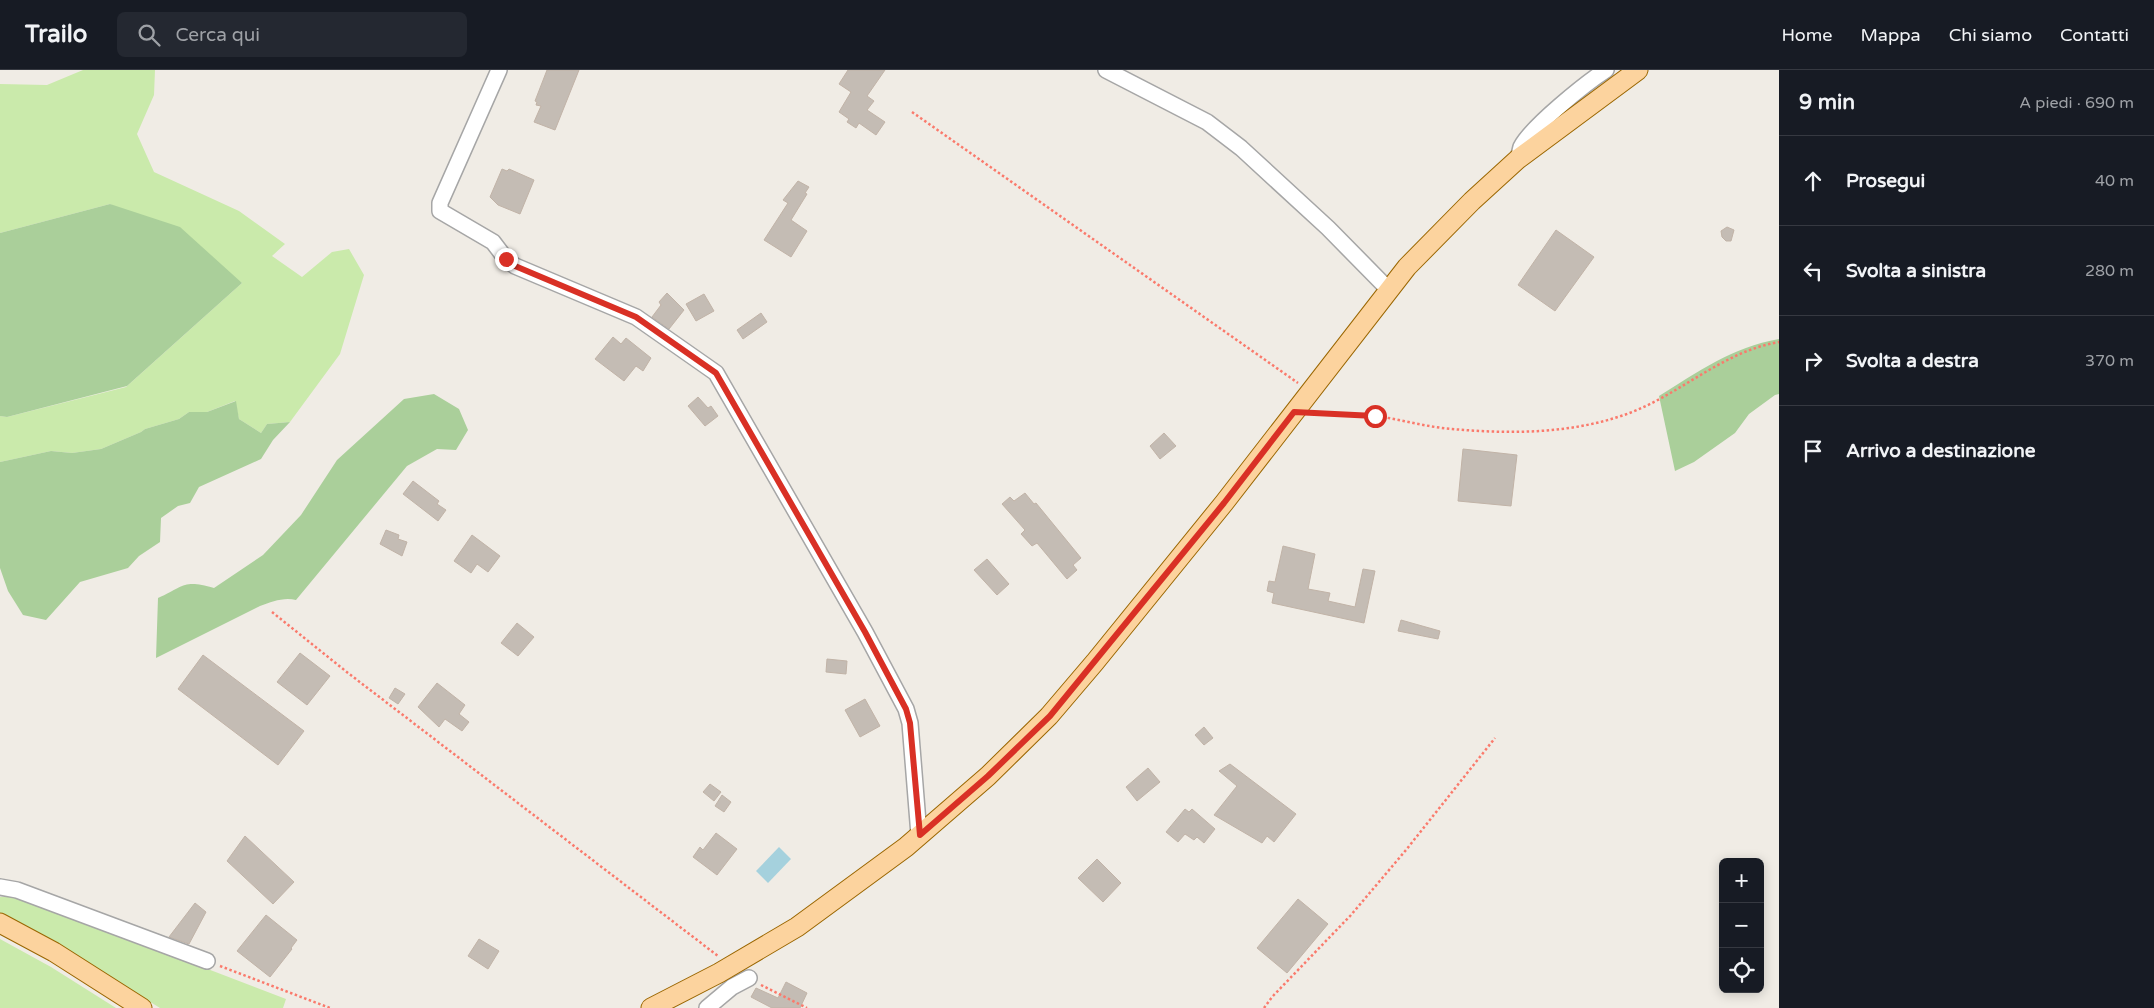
<!DOCTYPE html>
<html lang="it">
<head>
<meta charset="utf-8">
<style>
  body { margin:0; font-family:"Varela Round",sans-serif; background:#242831; color:#f1f3f6 }
  .controls { position:absolute; right:15px; bottom:15px; display:grid; overflow:hidden; border-radius:8px; box-shadow:0 2px 12px #0003 }
  .controls button { width:45px; height:45px; display:grid; place-items:center; padding:0; border:0; border-bottom:1px solid #363941; background:#171b24; color:#f1f3f6; font:25px sans-serif }
  .stop { position:absolute; width:15px; height:15px; margin:-11px; border:4px solid #d93025; border-radius:50%; background:#fff }
  .stop.end { background:#d93025; border-color:#fff; box-shadow:0 1px 5px #0008 }
  .list { margin:0; padding:0; list-style:none }
  h2 { display:flex; justify-content:space-between; align-items:center; height:65px; margin:0; padding:0 20px; font-size:21px }
  h2 small { font-size:16px; font-weight:400; color:#9ea1a6 }
  .list li { display:grid; grid-template-columns:32px 1fr auto; gap:15px; align-items:center; box-sizing:border-box; height:90px; padding:0 20px; border-top:1px solid #363941 }
  .list b { display:block; font-size:19px; white-space:nowrap }
  .list em { font-size:16px; font-style:normal; color:#9ea1a6 }
  .icon { flex:none; width:28px; height:28px; fill:none; stroke:currentColor; stroke-width:2; stroke-linecap:round; stroke-linejoin:round }
  .map { position:relative; flex:none; width:1779px; height:938px; overflow:hidden }
  header { display:flex; align-items:center; gap:30px; box-sizing:border-box; height:70px; padding:0 25px; background:#171b24; border-bottom:1px solid #363941 }
  header strong { font-size:24px }
  nav { display:flex; gap:28px; margin-inline-start:auto; font-size:18px }
  .search { width:350px; height:45px; background:#242831; display:flex; align-items:center; gap:12px; box-sizing:border-box; padding:0 18px; border-radius:8px; color:#9ea1a6; font-size:19px }
  main { display:flex }
  aside { flex:1; background:#171b24 }
  .map>svg:first-child { display:block }
</style>
</head>
<body>
<header>
<strong>Trailo</strong>
<div class="search"><svg class="icon" aria-label="search" viewBox="0 0 24 24"><circle cx="10" cy="10" r="6"/><path d="M15 15l6 6"/></svg>Cerca qui</div>
<nav><a>Home</a><a>Mappa</a><a>Chi siamo</a><a>Contatti</a></nav>
</header>
<main>
<div class="map">
<svg width="1779" height="938" viewBox="0 0 1779 938">
  <rect width="100%" height="100%" fill="#f0ece5"/>
  <g fill="#caeaab">
    <path d="M83,0H155L154,25L137,64L154,102L239,141L285,174L272,186L302,207L332,182L349,179L364,205L340,284L290,352L267,354L261,363L239,349L235,331L207,342H189L179,349L145,359L141,362L101,379L72,383L51,381L0,392V346L7,347L126,317L242,213L110,134L0,163V14L47,15Z"/>
    <path d="M17,826L286,929L283,938H160L41,864L0,844V827Z"/>
    <path d="M0,869L51,897L116,938H0Z"/>
  </g>
  <g fill="#aacf9a">
    <path d="M110,134L180,157L242,213L127,316L7,347L0,346V163Z"/>
    <path d="M1779,269V324L1775,325L1749,344L1735,363L1694,392L1675,401L1659,326C1698,302 1732,277 1779,269Z"/>
    <path d="M434,324L459,339L468,360L456,380L437,379L407,396L296,530C283,527 272,532 260,536L156,588L158,528C184,516 184,509 214,518L263,485L301,445L337,390L404,329Z"/>
    <path d="M236,331L239,349L261,363L267,354L290,352L273,370L261,389L199,417L190,433L178,436L161,448L160,472L139,486L128,498L80,512L46,550L23,545L8,521L0,498V392L51,381L72,383L101,379L141,362L145,359L179,349L189,342H207Z"/>
  </g>
  <path fill="#a5d1dd" d="M779,777L791,789L768,813L756,801Z"/>
  <g fill="#c4bcb4" stroke="#c1b3a7">
    <path d="M547,0H579L555,60L534,52L541,36L536,35L537,32L535,31Z"/>
    <path d="M848,0H885L867,26L874,31L867,40L885,52L876,65L859,53L856,58L847,52L849,49L839,42L851,22L839,14Z"/>
    <path d="M502,99L507,101L509,99L534,110L520,144L498,135L490,127Z"/>
    <path d="M798,111L809,117L805,123L807,124L791,150L807,161L791,187L764,170L788,133L783,130Z"/>
    <path d="M1727,157L1734,160L1731,171H1726L1722,167L1721,161Z"/>
    <path d="M1556,160L1594,187L1555,241L1518,215Z"/>
    <path d="M667,223L684,240L669,259L652,247L661,235L659,232Z"/>
    <path d="M704,224L714,241L696,251L686,234Z"/>
    <path d="M761,243L767,252L743,269L737,260Z"/>
    <path d="M613,267L621,274L626,268L651,288L643,301L636,296L624,311L595,289Z"/>
    <path d="M698,327L708,338L711,336L718,346L705,356L688,336Z"/>
    <path d="M1164,363L1176,376L1160,389L1150,376Z"/>
    <path d="M1463,379L1517,385L1511,436L1458,431Z"/>
    <path d="M413,411L439,431L437,434L446,440L438,451L403,424Z"/>
    <path d="M1025,423L1034,434L1036,433L1081,488L1073,495L1077,500L1067,509L1037,473L1032,476L1021,464L1025,460L1002,434L1010,427L1014,431Z"/>
    <path d="M386,460L399,465L398,469L407,472L402,486L380,474Z"/>
    <path d="M472,465L500,486L488,502L477,494L471,503L454,491Z"/>
    <path d="M1283,476L1315,484L1308,519L1330,523L1328,531L1355,537L1363,499L1375,501L1364,553L1272,533L1274,523L1267,521L1269,511L1275,512Z"/>
    <path d="M987,489L1009,514L997,525L974,500Z"/>
    <path d="M1401,550L1440,561L1438,569L1398,561Z"/>
    <path d="M517,553L534,567L518,586L501,573Z"/>
    <path d="M300,583L330,606L307,635L277,612Z"/>
    <path d="M203,585L304,661L278,695L178,619Z"/>
    <path d="M827,589L847,591L846,604L826,602Z"/>
    <path d="M437,613L465,635L459,644L469,652L462,661L445,649L439,657L418,637Z"/>
    <path d="M395,618L405,624L398,634L389,628Z"/>
    <path d="M865,629L880,656L860,667L845,640Z"/>
    <path d="M1204,657L1213,668L1204,675L1195,665Z"/>
    <path d="M1230,694L1296,744L1274,772L1267,766L1262,773L1214,745L1237,716L1219,701Z"/>
    <path d="M1148,698L1160,712L1137,731L1126,717Z"/>
    <path d="M710,714L721,722L714,731L703,722Z"/>
    <path d="M722,725L731,732L724,742L715,736Z"/>
    <path d="M1185,739L1189,742L1192,739L1215,759L1204,773L1197,767L1194,770L1185,764L1178,772L1166,762Z"/>
    <path d="M716,763L737,779L717,805L693,787L700,777L703,780Z"/>
    <path d="M245,766L294,812L273,834L227,791Z"/>
    <path d="M1097,789L1121,813L1103,832L1078,808Z"/>
    <path d="M1298,829L1328,854L1287,903L1257,878Z"/>
    <path d="M195,833L206,842L189,874L169,867Z"/>
    <path d="M266,845L297,870L291,878L292,879L270,907L237,881Z"/>
    <path d="M479,869L499,881L488,899L468,886Z"/>
    <path d="M786,912L807,923L800,938H772L751,927L756,918L778,928Z"/>
  </g>
  <g fill="none" stroke-linecap="round" stroke-linejoin="round">
    <defs>
      <g id="minor">
        <path d="M499,0L440,133V141L493,172L506,189L515,196L636,247L716,303L865,562L906,639L910,653L919,765"/>
        <path d="M1106,0L1207,52L1241,78L1328,158L1389,220"/>
        <path d="M1518,89C1519,85 1520,81 1521,77C1531,57 1586,13 1606,0"/>
        <path d="M0,817L17,820L207,891"/>
        <path d="M707,938L732,917L749,908"/>
      </g>
      <g id="major">
        <path d="M0,853L54,882L142,938"/>
        <path d="M651,938L719,903L797,857L906,777L988,706L1049,646L1095,592L1224,433L1407,197L1472,131L1518,89L1638,0"/>
      </g>
    </defs>
    <use href="#minor" stroke="#a6a6a6" stroke-width="18"/>
    <use href="#major" stroke="#9a6600" stroke-width="21"/>
    <g stroke="#fa7a6c" stroke-width="2.5" stroke-dasharray="2.5 2.5" stroke-linecap="butt">
      <path d="M912,42L1298,313"/>
      <path d="M1313,343C1334,344 1356,343 1377,346C1402,350 1427,357 1452,359C1508,364 1567,364 1621,346C1677,328 1720,282 1779,272"/>
      <path d="M272,542L348,603L718,886"/>
      <path d="M220,896L330,938"/>
      <path d="M761,915L807,938"/>
      <path d="M1264,938L1272,927L1351,845L1406,780L1495,668"/>
    </g>
    <use href="#minor" stroke="#fff" stroke-width="15"/>
    <use href="#major" stroke="#fcd39e" stroke-width="19"/>
  </g>
  <g fill="none" stroke-linecap="round" stroke-linejoin="round">
    <path stroke="#d93025" stroke-width="6" d="M506,189L515,196L636,247L716,303L865,562L906,639L910,653L920,765L988,706L1050,646L1224,433L1294,342L1375,346"/>
  </g>
</svg>
<div class="controls">
<button>+</button>
<button>−</button>
<button><svg class="icon" aria-label="locate" viewBox="0 0 24 24"><circle cx="12" cy="12" r="6"/><path d="M12 2v4M12 18v4M2 12h4M18 12h4"/></svg></button>
</div>
<div class="stop" style="left:1375px;top:346px"></div>
<div class="stop end" style="left:506px;top:189px"></div>
</div>
<aside>
<h2>9 min<small>A piedi · 690 m</small></h2>
<ul class="list">
<li><svg class="icon" aria-label="ahead" viewBox="0 0 24 24"><path d="M12 20V5M6 11l6-6 6 6"/></svg><div><b>Prosegui</b></div><em>40 m</em></li>
<li><svg class="icon" aria-label="left" viewBox="0 0 24 24"><path d="M17 20v-9H6M10 6l-5 5 5 5"/></svg><div><b>Svolta a sinistra</b></div><em>280 m</em></li>
<li><svg class="icon" aria-label="right" viewBox="0 0 24 24"><path d="M7 20v-9h11M14 6l5 5-5 5"/></svg><div><b>Svolta a destra</b></div><em>370 m</em></li>
<li><svg class="icon" aria-label="arrive" viewBox="0 0 24 24"><path d="M6 21V4h12l-3 4 3 4H6"/></svg><div><b>Arrivo a destinazione</b></div></li>
</ul>
</aside>
</main>
</body>
</html>
